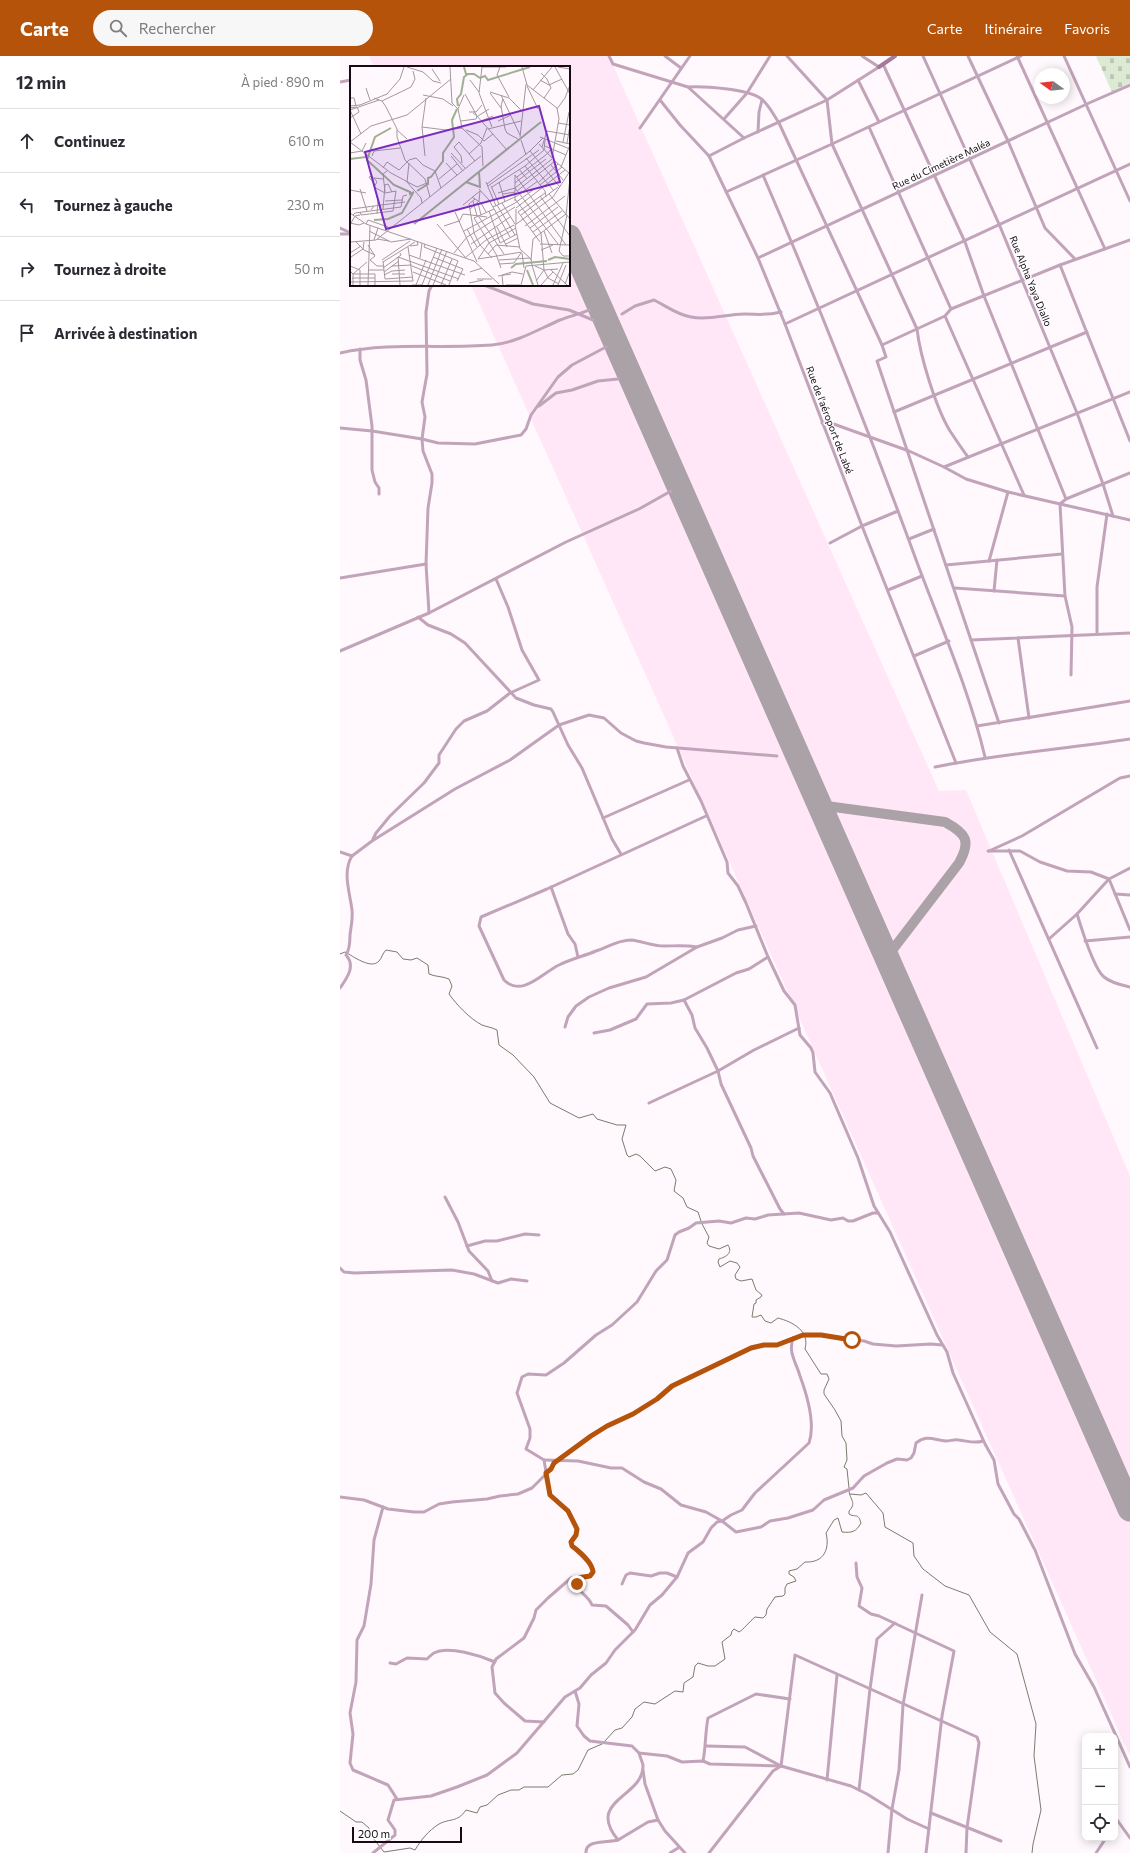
<!DOCTYPE html>
<html lang="fr">
<head>
<meta charset="utf-8">
<style>
  body { margin:0; font-family:Commissioner,sans-serif; background:#f7f7f7; color:#2b2b33 }
  .controls { position:absolute; right:12px; bottom:12px; display:grid; overflow:hidden; border-radius:8px; box-shadow:0 2px 10px #0003 }
  .controls button { width:36px; height:36px; display:grid; place-items:center; padding:0; border:0; border-bottom:1px solid #e1e1e2; background:#fff; color:#2b2b33; font:20px sans-serif }
  .compass { position:absolute; left:694px; top:12px; width:36px; height:36px; border-radius:50%; background:#fff; box-shadow:0 2px 10px #0003; rotate:285deg }
  .scale { position:absolute; left:12px; bottom:10px; width:110px; box-sizing:border-box; padding-left:4px; border:2px solid #160b13; border-top:0; font-size:11px; line-height:14px; white-space:nowrap; color:#160b13; -webkit-text-stroke:3px #fff; paint-order:stroke }
  .stop { position:absolute; width:12px; height:12px; margin:-9px; border:3px solid #b45309; border-radius:50%; background:#fff }
  .stop.end { background:#b45309; border-color:#fff; box-shadow:0 1px 4px #0008 }
  .list { margin:0; padding:0; list-style:none }
  h2 { display:flex; justify-content:space-between; align-items:center; height:52px; margin:0; padding:0 16px; font-size:17px }
  h2 small { font-size:13px; font-weight:400; color:#7c7c81 }
  .list li { display:grid; grid-template-columns:26px 1fr auto; gap:12px; align-items:center; box-sizing:border-box; height:64px; padding:0 16px; border-top:1px solid #e1e1e2 }
  .list b { display:block; font-size:15px; white-space:nowrap }
  .list em { font-size:13px; font-style:normal; color:#7c7c81 }
  .icon { flex:none; width:22px; height:22px; fill:none; stroke:currentColor; stroke-width:2; stroke-linecap:round; stroke-linejoin:round }
  .map { position:relative; flex:none; width:790px; height:1797px; overflow:hidden }
  header { display:flex; align-items:center; gap:24px; box-sizing:border-box; height:56px; padding:0 20px; background:#b45309; color:#fff }
  header strong { font-size:19px }
  nav { display:flex; gap:22px; margin-inline-start:auto; font-size:14px }
  .search { width:280px; height:36px; background:#f7f7f7; display:flex; align-items:center; gap:10px; box-sizing:border-box; padding:0 14px; border-radius:22px; color:#7c7c81; font-size:15px }
  main { display:flex }
  aside { flex:1; background:#fff }
  .map>svg:first-child { display:block }
</style>
</head>
<body>
<header>
<strong>Carte</strong>
<div class="search"><svg class="icon" aria-label="search" viewBox="0 0 24 24"><circle cx="10" cy="10" r="6"/><path d="M15 15l6 6"/></svg>Rechercher</div>
<nav><a>Carte</a><a>Itinéraire</a><a>Favoris</a></nav>
</header>
<main>
<aside>
<h2>12 min<small>À pied · 890 m</small></h2>
<ul class="list">
<li><svg class="icon" aria-label="ahead" viewBox="0 0 24 24"><path d="M12 20V5M6 11l6-6 6 6"/></svg><div><b>Continuez</b></div><em>610 m</em></li>
<li><svg class="icon" aria-label="left" viewBox="0 0 24 24"><path d="M17 20v-9H6M10 6l-5 5 5 5"/></svg><div><b>Tournez à gauche</b></div><em>230 m</em></li>
<li><svg class="icon" aria-label="right" viewBox="0 0 24 24"><path d="M7 20v-9h11M14 6l5 5-5 5"/></svg><div><b>Tournez à droite</b></div><em>50 m</em></li>
<li><svg class="icon" aria-label="arrive" viewBox="0 0 24 24"><path d="M6 21V4h12l-3 4 3 4H6"/></svg><div><b>Arrivée à destination</b></div></li>
</ul>
</aside>
<div class="map">
<svg width="790" height="1797" viewBox="0 0 790 1797">
  <defs>
    <pattern id="cemetery-stones" width="16" height="16" patternUnits="userSpaceOnUse"><rect width="16" height="16" fill="#dce9d3"/><path d="M2 7V4a2 2 0 0 1 4 0v3zM10 15v-3a2 2 0 0 1 4 0v3z" fill="#bcc6b4"/></pattern>
  </defs>
  <rect width="100%" height="100%" fill="#fff8fd"/>
  <path fill="#ffe7f8" d="M29,0H269L599,735L626,734L790,1120V1700L131,229H229V11H34Z"/>
  <path fill="url(#cemetery-stones)" d="M756,0H790V27L772,36Z"/>
  <g fill="none" stroke-linecap="round" stroke-linejoin="round">
    <g stroke="#777e6d" stroke-width="1">
      <path d="M0,898L5,896C13,900 31,914 39,905C42,902 42,898 46,894L57,896L63,903L71,904L77,902L88,909L89,918C96,921 102,920 109,923L112,930L109,938C116,948 130,963 142,969C147,971 151,971 157,974L159,989L173,999L194,1021L210,1047L239,1062L253,1058L257,1063L277,1069H286L282,1083L287,1099L289,1101L296,1098L300,1100L315,1115L325,1111L331,1113L336,1124L334,1135L343,1142L347,1151L358,1156L361,1165"/>
      <path d="M362,1168L369,1181L367,1187L369,1190L379,1193L388,1189C393,1197 386,1201 379,1203L378,1206L380,1211L390,1205L397,1207L400,1211L395,1219L396,1223L401,1225L412,1223L416,1234L422,1239L421,1241L416,1244V1247L414,1248L412,1261H416L421,1259L425,1265L431,1267L438,1262C453,1266 470,1275 465,1293L481,1318H487L489,1323L484,1334V1338L495,1354L501,1365L502,1380L506,1387L507,1404L504,1411L507,1413L509,1432"/>
      <path d="M510,1438L521,1439L526,1437L543,1457L545,1471L573,1487L574,1500L583,1513L605,1530L629,1539L650,1576L677,1598L696,1668L694,1700L701,1754L693,1788L692,1797"/>
      <path d="M264,1686L275,1674L282,1672L292,1661L295,1653L304,1646L315,1648L335,1635L343,1636L344,1627L353,1621L355,1610L358,1607L368,1610H375L385,1603L382,1586L391,1579L392,1575L394,1573L399,1576C403,1574 410,1565 415,1561L423,1562L426,1559L427,1553L435,1541L443,1540L445,1538V1532L447,1528L456,1525L454,1521L449,1518V1515L457,1513L465,1506C484,1507 490,1493 486,1477L494,1464L498,1462L502,1476C512,1477 516,1476 521,1467C518,1456 515,1462 509,1458V1455C517,1447 510,1444 509,1435"/>
      <path d="M0,1755L16,1766H22L29,1772V1777L44,1796L70,1792L75,1794C81,1784 88,1775 99,1768C110,1762 117,1767 126,1754L137,1757L140,1751L147,1749L158,1739L171,1734H179L184,1731H208L222,1719L233,1718L238,1714L248,1694L262,1688"/>
    </g>
    <path stroke="#aba2a8" stroke-width="10" d="M479,749L605,766C627,778 631,785 619,807L547,901"/>
    <path stroke="#aba2a8" stroke-width="25" d="M229,181L790,1453"/>
    <g stroke="#c2a4ba" stroke-width="3">
      <path d="M269,0L273,8L348,31L404,82"/>
      <path d="M325,0L341,12"/>
      <path d="M447,0L487,44L492,88L577,273C580,300 596,352 610,375C616,384 622,393 628,401"/>
      <path d="M583,0L659,168L737,357L763,428L773,460"/>
      <path d="M628,0L668,85L705,172L735,203"/>
      <path d="M677,0L765,193"/>
      <path d="M724,0L790,145"/>
      <path d="M543,8L625,186L644,240L726,443"/>
      <path d="M518,24L539,66"/>
      <path d="M0,26L11,24"/>
      <path d="M348,31C364,30 407,33 420,42C428,47 433,58 439,67L542,289L546,301L537,305L659,667"/>
      <path d="M320,44L340,69L369,100L418,202L445,268L522,470L616,707"/>
      <path d="M384,63L407,37L430,0"/>
      <path d="M529,71L611,253"/>
      <path d="M300,72L350,0"/>
      <path d="M418,76L419,56L422,44"/>
      <path d="M369,100L404,82L487,44L539,11L522,0"/>
      <path d="M423,119C478,247 530,378 578,509C602,573 629,634 645,701"/>
      <path d="M386,136L492,88L681,0"/>
      <path d="M0,172L11,177"/>
      <path d="M0,178H11"/>
      <path d="M418,202L749,47L790,29"/>
      <path d="M720,209L790,385"/>
      <path d="M144,229L193,248L229,254L253,264"/>
      <path d="M282,258L295,250L314,244C326,250 338,259 351,261C368,265 387,258 404,258C419,258 425,260 441,256"/>
      <path d="M605,260L684,439"/>
      <path d="M445,268L790,108"/>
      <path d="M542,289L605,260L611,253L720,209L790,184"/>
      <path d="M20,293V304L26,324L32,370V414L35,426L39,432V438"/>
      <path d="M0,297C50,286 101,293 152,289C176,287 199,273 220,264C230,260 240,258 249,254"/>
      <path d="M199,350L216,337L232,334L258,325L278,323"/>
      <path d="M554,356L747,276"/>
      <path d="M482,367L488,366L569,395L604,411L626,423L668,436L790,464"/>
      <path d="M0,372L32,375L82,383L98,387L135,388L181,379L186,373L191,359L218,321L232,309L266,291"/>
      <path d="M604,411L790,336"/>
      <path d="M569,483L594,473"/>
      <path d="M490,487L522,470L558,455"/>
      <path d="M649,505L668,436"/>
      <path d="M606,509L722,498"/>
      <path d="M0,522L86,508"/>
      <path d="M615,532L725,540"/>
      <path d="M548,534L582,520"/>
      <path d="M654,535L657,504"/>
      <path d="M89,557L86,508L88,452L92,427V418L83,395L82,383L85,361L82,346L87,318L86,256L89,235L92,229"/>
      <path d="M78,561L88,569L111,578L125,587L176,642L194,649L211,653L213,656L228,689L242,712L272,783L281,798"/>
      <path d="M757,578V531L767,458"/>
      <path d="M678,582L689,662"/>
      <path d="M631,584L790,577"/>
      <path d="M0,595L89,557L226,486L299,453L331,435"/>
      <path d="M574,600L609,585"/>
      <path d="M731,619L732,571L725,540L720,448L726,443L790,417"/>
      <path d="M637,670L790,645"/>
      <path d="M337,692L343,710L361,745L387,806L388,817L398,830L406,847L428,901L444,935L455,949L460,979L471,992L473,997L475,1016L490,1037L518,1102L534,1150L550,1176L597,1279L607,1296L613,1317L645,1388L654,1404L658,1428L674,1458L679,1463L695,1494L735,1598L754,1631L790,1711"/>
      <path d="M595,711C659,698 725,693 790,683"/>
      <path d="M263,762L349,724"/>
      <path d="M33,783L36,777L50,760L84,727L99,707V699L116,673L124,665L147,655L170,637L199,624L182,594L168,551L156,523"/>
      <path d="M669,794L757,992"/>
      <path d="M648,795H680L700,806L727,815L751,816L769,823L790,874"/>
      <path d="M649,795L682,780L780,722L790,720"/>
      <path d="M0,796L12,800L32,785L115,733L170,704L219,669L249,659L264,662L281,677L296,685L304,687L326,691L437,700"/>
      <path d="M211,831L228,878L235,888L238,901"/>
      <path d="M775,838L790,839"/>
      <path d="M737,858C741,871 754,913 764,921C771,927 781,929 790,931"/>
      <path d="M709,883L737,858L769,823L790,812"/>
      <path d="M745,885L790,881"/>
      <path d="M357,891C346,889 335,890 324,890C312,890 302,885 291,884C278,884 268,891 256,895C244,900 231,903 219,909C202,917 182,942 164,924L139,870L141,861L207,833L366,760"/>
      <path d="M0,932C7,922 16,910 6,899C10,893 10,885 10,879C11,870 13,863 12,854C10,837 2,816 12,800"/>
      <path d="M344,944L352,959L355,972L367,992L378,1015L381,1028L411,1092L413,1100L440,1153L444,1158"/>
      <path d="M225,971L228,961L236,950L249,941L269,932L306,921L357,891L382,882L398,874L416,870"/>
      <path d="M254,977L270,974L296,963L307,948L331,947L344,944L396,917L409,913L428,901"/>
      <path d="M309,1047L378,1015L414,994L459,972"/>
      <path d="M105,1141L118,1166L129,1195L148,1215L152,1225"/>
      <path d="M127,1190L145,1185H157L185,1178L199,1179"/>
      <path d="M0,1212L4,1216L14,1217L112,1214L134,1218L158,1227L171,1223L187,1225"/>
      <path d="M204,1404L238,1405L271,1412H282L304,1426L321,1433L341,1449L366,1456L382,1465L396,1476L421,1471L430,1465L448,1462L473,1454L484,1444L513,1432L524,1420L547,1407L557,1403L567,1404L571,1402L574,1397L576,1387C587,1378 594,1384 606,1385C610,1385 615,1383 619,1384C628,1385 634,1388 643,1385"/>
      <path d="M0,1441L24,1444L48,1453L74,1456H84L99,1448L112,1446L147,1443L160,1440L178,1438L192,1432L211,1413L214,1407L251,1379L267,1370L293,1358L317,1343L332,1330L411,1292L424,1289H437L453,1282L466,1279H481L524,1285L533,1288L556,1290L591,1288L602,1289"/>
      <path d="M43,1451L34,1484L31,1528L24,1570L17,1584L16,1626L10,1657L13,1678L10,1707L13,1714L48,1729L57,1743"/>
      <path d="M516,1507L517,1521L522,1532L519,1550L531,1558L539,1560L614,1595L602,1660L586,1797"/>
      <path d="M237,1522C236,1538 247,1537 252,1549L266,1550L288,1569L293,1576"/>
      <path d="M282,1528L286,1519L290,1517L311,1520L320,1517H327L337,1521"/>
      <path d="M50,1607L56,1608L67,1602L87,1603C89,1601 92,1598 94,1597C108,1589 141,1600 155,1606"/>
      <path d="M235,1635L239,1648L237,1670L244,1680L250,1685L292,1690L299,1697L327,1700L342,1706L363,1705L370,1708L441,1710"/>
      <path d="M204,1666L185,1665L164,1647L155,1637L152,1611L156,1603L184,1582L194,1562L196,1554L208,1542L231,1522L250,1520L253,1516L252,1511L232,1490L231,1486L236,1479L237,1473L228,1455L210,1439L204,1404L186,1393L190,1382V1373L177,1337L182,1321L188,1318L206,1319L224,1307L256,1279L272,1269L297,1246L316,1215L327,1204L335,1179L339,1176L349,1172L356,1167L379,1165L391,1167L406,1162L415,1163L428,1159L459,1157L491,1164L503,1162L508,1165H513L533,1157H538"/>
      <path d="M366,1690L405,1691L441,1710L511,1730L527,1738L567,1763L589,1773"/>
      <path d="M299,1697C300,1701 302,1705 303,1709C304,1742 245,1743 278,1784L308,1766L318,1764L325,1775L345,1797"/>
      <path d="M363,1705C366,1690 365,1677 368,1662L416,1638L450,1643"/>
      <path d="M441,1710L455,1599L637,1681L639,1687L627,1772L626,1797"/>
      <path d="M303,1714L305,1728L318,1764"/>
      <path d="M487,1724L497,1619"/>
      <path d="M519,1734L530,1633L537,1583L555,1567"/>
      <path d="M591,1757L661,1785"/>
      <path d="M775,1761L790,1782"/>
      <path d="M33,1797L55,1779V1774L48,1764L54,1744L91,1740L117,1731L147,1719L177,1697L225,1641L240,1632L251,1619L266,1607L275,1594L295,1574L310,1549L322,1539L337,1521L348,1497L363,1486L371,1472L377,1466L382,1465L391,1459L402,1454L415,1437L469,1387C476,1367 467,1339 460,1320C456,1306 448,1297 453,1282"/>
      <path d="M246,1797C245,1783 268,1787 278,1784"/>
      <path d="M330,1797L338,1792"/>
      <path d="M369,1797L433,1715L441,1710"/>
      <path d="M548,1797L552,1753L559,1714L563,1649L582,1539"/>
      <path d="M756,1797L766,1782"/>
    </g>
    <path stroke="#a5799a" stroke-width="4" d="M539,11L555,0"/>
  </g>
  <g fill="none" stroke-linecap="round" stroke-linejoin="round">
    <path stroke="#b45309" stroke-width="5" d="M237,1528V1522L250,1520L253,1516C252,1506 240,1496 232,1490L231,1486L236,1479L237,1473L228,1455L210,1439L206,1417L211,1413L214,1407L251,1380L267,1370L293,1358L317,1343L332,1330L411,1292L424,1289H437L463,1279H481L512,1284"/>
  </g>
  <g text-anchor="middle" stroke-width="3" stroke-linejoin="round" paint-order="stroke">
    <g font-size="10" fill="#160b13" stroke="#fff">
      <text transform="translate(601 108) rotate(-25)" y="4">Rue du Cimetière Maléa</text>
      <text transform="translate(691 225) rotate(68)" y="4">Rue Alpha Yaya Diallo</text>
      <text transform="translate(490 364) rotate(69)" y="4">Rue de l'aéroport de Labé</text>
    </g>
  </g>
  <g transform="translate(10 10)">
    <rect width="220" height="220" fill="#fff8fd"/>
    <path fill="none" stroke="#a0b094" stroke-width="2" d="M114,1L116,8H124L130,12L135,10L138,14L180,1M108,40L107,33L111,28L114,11L118,8M41,62L25,71L17,94L44,119L60,126V128L64,126M0,93L16,91M116,116L130,121L129,106M67,125L78,118V112L81,111L93,95V87L104,71L102,54L107,43M24,154L38,153L52,147L63,127M64,158L191,56M198,194L205,191L220,193M161,202L166,198L197,195M177,204L183,219"/>
    <path fill="none" stroke="#a2999f" stroke-width="1" d="M57,1L73,6L83,15L91,17M100,1L102,37L108,43L112,62L132,81L133,100M132,1L129,27L142,61M132,1H156M150,1L147,9L159,31M172,1L177,19L207,42L209,53L202,92M205,1L220,28M208,1L220,3M82,3L90,15M191,7L197,13L201,22L194,32M120,14L129,26M190,14L199,19L212,13M177,20L188,43M16,22L20,34M183,24L202,1M140,26L159,32L172,45M140,27L151,42M115,28L127,50L156,83M73,29L93,33L103,40M151,29L170,69M0,32H4L6,40M24,32L32,35L36,41L47,63V71L55,94L75,113L80,131M76,32L72,61L96,64L112,62M153,33L151,40L155,63L157,67L168,73M32,35L61,21L65,13L63,5M0,40L10,39L37,28L50,13L54,1M0,42L7,41L9,46L0,52M108,43L114,29M207,43L215,32L220,19M0,44L29,34M0,44L11,68M119,46H126L132,39M128,50L139,43M111,55L126,53L127,50L123,47M131,55L143,50M148,55L161,49M208,57L220,59M72,61L75,90M138,63L171,55M47,64L57,73M116,64L128,69L134,75L143,68M170,71L176,18M190,71L220,83M171,74L176,89M206,75L220,78M0,76L21,60L57,49L101,13M0,76L41,107L67,121L77,117M213,76L219,46M217,77L220,59M189,78L202,92M195,80L216,89M192,81L197,65L220,69M180,85L210,121M0,87L12,85L16,77M101,87L116,103M119,88L131,77L137,62M22,90L24,85L50,82M101,90L113,105M176,92L204,125M205,95L219,107M59,97L57,116L71,132L72,137M96,97L107,109M112,97L111,90L104,81L109,76L125,95M201,99L213,114M175,100L195,125L196,131M211,101L220,79M33,102L37,96L49,104L59,94L66,92L73,99L85,105L91,122M169,103L177,113M180,105L196,93M165,109L216,179M165,109V135M167,111L197,88L202,82M24,113L22,110L19,111L25,119M89,113L107,98M136,116L146,140M149,116L155,136M189,116L208,98M165,117L180,105M137,118L180,85L193,72M34,119L38,118L42,126M190,119L212,101M138,120L189,84M141,120L149,138M142,121L175,100L194,84L195,74M165,122L202,93M10,123L17,145M129,123L139,134L160,171M0,124L16,127M167,125L205,95M35,126L33,108L37,105M148,127L165,122L208,178M153,128L165,126M199,128L220,153M190,130L220,170M122,131L131,137L136,146M125,133L119,138L124,167L130,179L142,192M165,133L191,167L194,204M35,135L52,134M123,135L127,150M128,137L131,149M152,137L165,158M113,139L130,125M147,139L165,169M143,141L167,130L188,115M166,142L215,104M2,143L24,140M33,143L35,119M120,143L129,135L130,125M166,143V158M21,144L24,140L55,136M139,145L150,177L167,168M10,146L11,149L43,145L46,125L35,127L24,121L27,116L24,112L33,113M105,146L127,196M0,147L16,158L124,195L149,218M27,148L28,135M3,149L5,147L51,141L53,130L57,129M171,149L208,121M216,149L220,112M217,149L209,185L213,190H220M129,151L154,188M124,152L146,188L151,202M124,152L144,143M109,156L113,148L137,151M0,157L9,159L14,157M1,157L5,150L10,149M16,158L18,154L38,161M87,158L115,191M94,160L109,155M175,160L215,130M147,161L157,181M180,162L208,141M117,163L127,181M19,165L41,176L61,173M114,165L165,137L183,124M194,165L202,187M183,166L212,145M27,173L39,175M24,174L28,162M5,175L14,184L25,189M0,176L26,174L131,90M190,176L168,146L195,127M75,178L74,181L108,195L106,200M121,178L160,151M156,178L168,172M190,178L220,179M18,179L25,190L20,194M60,180L68,179L67,175M58,181L63,215M191,184L203,179M0,187L11,180M104,187L117,171L165,141M172,187L174,202M138,188L146,179L170,181M59,189L115,209M1,191L13,183L14,176M83,191L113,203L107,215M70,192L72,177M115,192L136,174L164,159M128,193L139,177L166,162M128,193L172,186M20,194L27,200H33M32,194L60,175M149,194L180,192M181,194L183,173L216,148M33,195L35,213M33,196L65,176M150,198L164,197L171,187M182,199L188,219M182,199L181,193L170,183L165,159L203,131L220,105M0,200L10,204V219M42,200L62,199M62,200L100,215M185,200L194,204L198,212L209,218M33,202L51,189L50,187M200,203L217,219M18,204H34M0,205L3,208H25V219M34,206L49,195M63,206L96,219M120,206L132,202M42,208H55M34,209L42,205L55,204M148,210L161,208M2,212H25M35,213L63,211M127,213H142M186,215L194,204L208,203M0,216L63,215M119,217L133,214M215,218L220,205M3,219V208L17,196M18,219L20,159M50,219L48,191L109,213M62,219H72L87,182M66,219L76,194M78,219L92,183M83,219L97,185M91,219L102,193M99,219L106,200M153,219L152,209L162,206L173,208M156,219H170M171,219L176,200L220,196M191,219L203,206M203,219L213,197M208,219L216,199"/>
    <path fill="#7b2cbf" fill-opacity="0.15" stroke="#7b2cbf" stroke-width="2" d="M189,40L210,116L36,163L15,86Z"/>
    <rect width="220" height="220" fill="none" stroke="#160b13" stroke-width="2"/>
  </g>
</svg>
<div class="controls">
<button>+</button>
<button>−</button>
<button><svg class="icon" aria-label="locate" viewBox="0 0 24 24"><circle cx="12" cy="12" r="6"/><path d="M12 2v4M12 18v4M2 12h4M18 12h4"/></svg></button>
</div>
<svg class="compass" viewBox="-18 -18 36 36"><path d="M0-13l5 13h-10z" fill="#e53935"/><path d="M0 13l5-13h-10z" fill="#7c7c81"/></svg>
<div class="scale">200 m</div>
<div class="stop" style="left:512px;top:1284px"></div>
<div class="stop end" style="left:237px;top:1528px"></div>
</div>
</main>
</body>
</html>
